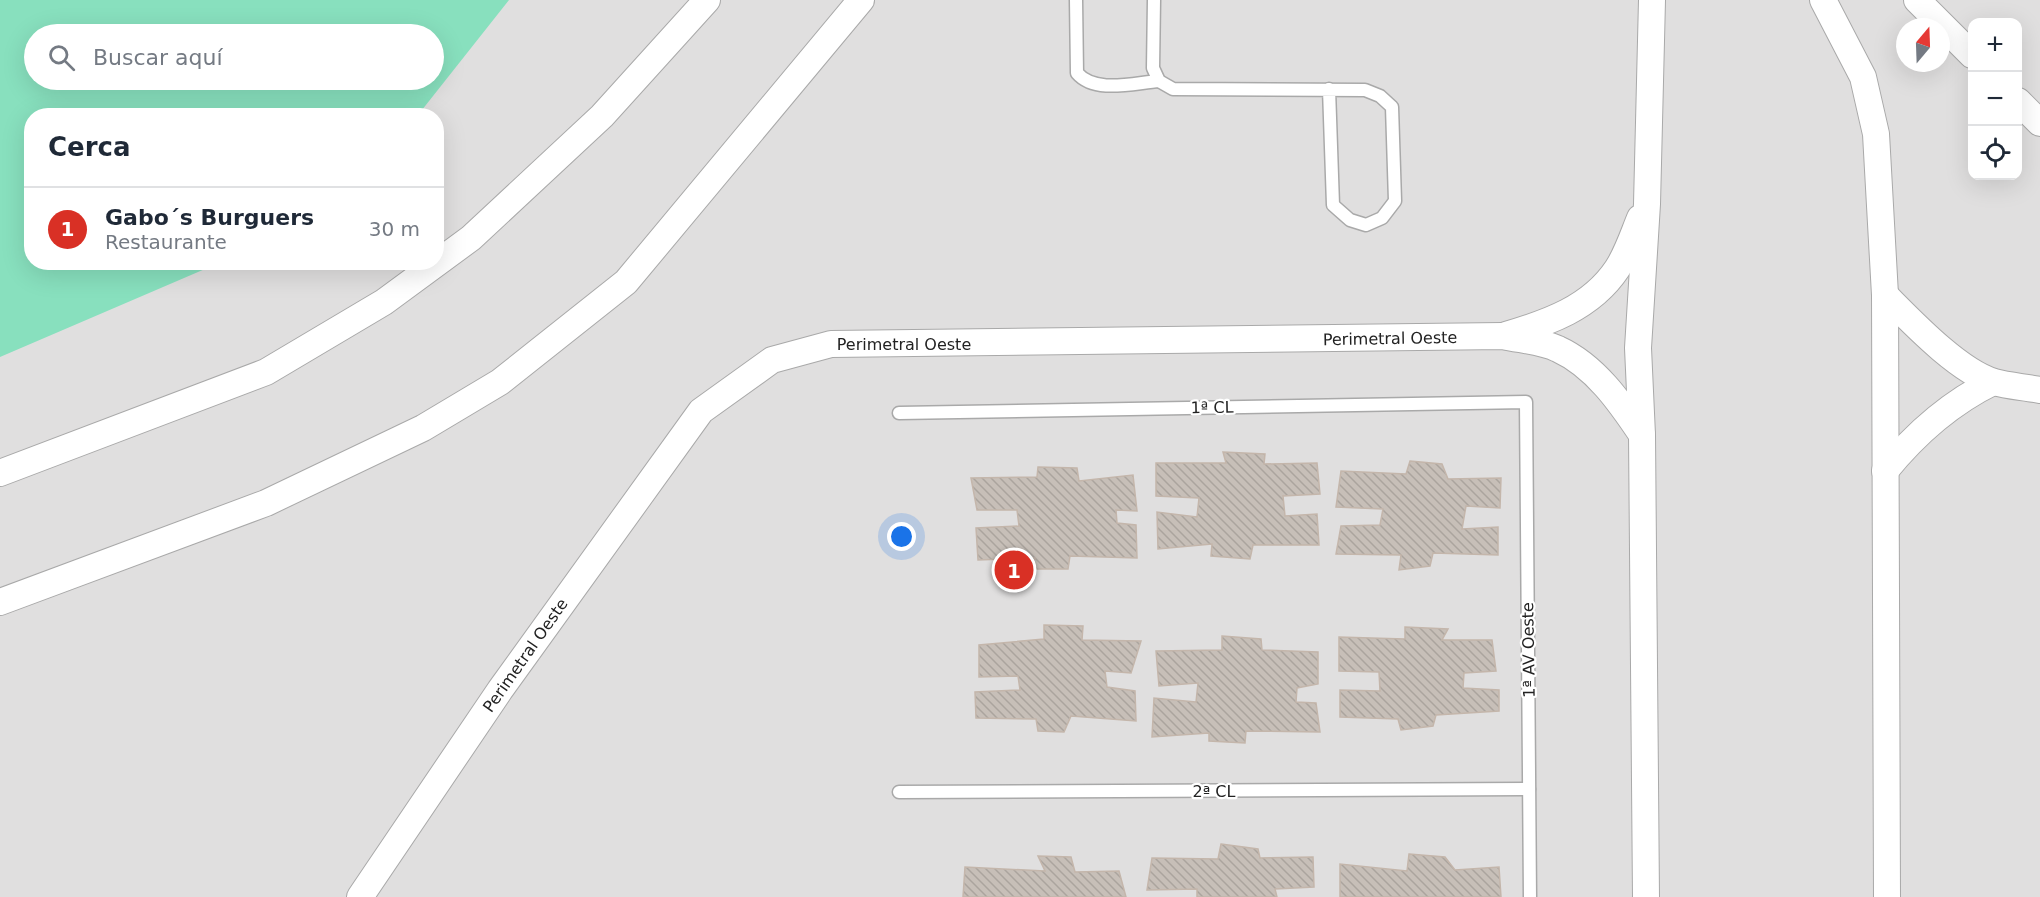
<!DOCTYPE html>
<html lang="es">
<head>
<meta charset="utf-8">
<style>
  body { margin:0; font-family:"DejaVu Sans",sans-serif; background:#f6f6f7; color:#1f2937 }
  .controls { position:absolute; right:18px; top:18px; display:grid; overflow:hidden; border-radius:12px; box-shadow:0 6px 24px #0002 }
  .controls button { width:54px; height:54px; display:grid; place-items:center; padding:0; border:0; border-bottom:2px solid #e0e1e3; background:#fff; color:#1f2937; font:30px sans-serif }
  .compass { position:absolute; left:1896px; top:18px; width:54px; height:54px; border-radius:50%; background:#fff; box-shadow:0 6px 24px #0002; rotate:19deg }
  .you { position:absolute; left:902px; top:537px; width:21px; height:21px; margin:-15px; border:4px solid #fff; border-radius:50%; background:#1a73e8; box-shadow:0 0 0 9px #1a73e833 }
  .badge { display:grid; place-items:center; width:39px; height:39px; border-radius:50%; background:#d93025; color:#fff; font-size:20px; font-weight:700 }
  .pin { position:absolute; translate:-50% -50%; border:3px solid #fff; box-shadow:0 2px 6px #0006 }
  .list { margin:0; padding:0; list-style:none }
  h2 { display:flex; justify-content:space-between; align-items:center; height:78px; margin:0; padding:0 24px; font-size:26px }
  h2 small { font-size:20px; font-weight:400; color:#747a83 }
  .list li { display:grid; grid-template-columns:39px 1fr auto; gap:18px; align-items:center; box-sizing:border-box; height:84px; padding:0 24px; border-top:2px solid #e0e1e3 }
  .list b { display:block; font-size:22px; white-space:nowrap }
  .list p { margin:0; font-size:20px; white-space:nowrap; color:#747a83 }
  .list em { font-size:20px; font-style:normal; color:#747a83 }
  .icon { flex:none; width:33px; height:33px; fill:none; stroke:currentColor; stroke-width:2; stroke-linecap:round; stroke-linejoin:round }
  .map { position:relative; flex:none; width:2040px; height:897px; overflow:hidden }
  .search { position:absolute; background:#fff; box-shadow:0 6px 24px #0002; left:24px; top:24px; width:420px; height:66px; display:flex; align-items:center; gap:15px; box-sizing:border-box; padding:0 21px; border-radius:33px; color:#747a83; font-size:22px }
  .panel { position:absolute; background:#fff; box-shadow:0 6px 24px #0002; left:24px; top:108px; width:420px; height:162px; border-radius:24px }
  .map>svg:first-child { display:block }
</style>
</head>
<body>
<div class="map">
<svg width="2040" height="897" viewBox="0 0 2040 897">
  <defs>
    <pattern id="building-back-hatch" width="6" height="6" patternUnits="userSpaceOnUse" patternTransform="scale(1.5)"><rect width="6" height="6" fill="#c7bfb8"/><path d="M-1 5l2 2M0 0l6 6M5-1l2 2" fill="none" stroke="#aba49e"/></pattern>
  </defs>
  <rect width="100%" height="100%" fill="#f2efe9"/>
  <path fill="#e0dfdf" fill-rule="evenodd" d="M0,0H2040V897H0ZM1972,22H2018V176H1972ZM1905,27H1941V63H1905ZM34,34H434V80H34ZM32,116H436V262H32Z"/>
  <path fill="#88e0be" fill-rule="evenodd" d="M0,0H509L418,115L32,116V262L219,263L0,357ZM34,34H434V80H34Z"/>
  <g fill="url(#building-back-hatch)" stroke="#c4b6ab" stroke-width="1.5">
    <path d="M1223,452L1265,454L1264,464L1317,463L1320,494L1283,496L1285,516L1317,514L1319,545H1253L1250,559L1211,556L1212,544L1158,549L1157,512L1197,517L1199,498L1156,496V463H1226Z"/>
    <path d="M1410,461L1442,464L1448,479L1501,478L1500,508L1466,506L1462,529L1498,527V555L1433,553L1430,566L1399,570L1401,555L1336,554L1341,526L1380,525L1383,509L1336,507L1341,471L1406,474Z"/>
    <path d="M1038,467L1077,468L1079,481L1133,475L1137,511L1116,510L1117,523L1136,525L1137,558L1070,556L1068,569H1032L1035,558L978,560L976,528L1019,526L1017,510H977L971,478L1037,477Z"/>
    <path d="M1044,625L1083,626L1082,640L1141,641L1131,673L1105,671L1107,687L1135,691L1136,721L1071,716L1064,732L1038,731L1036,719L976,718L975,692L1020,690L1018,676L979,677V645L1044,639Z"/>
    <path d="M1405,627L1448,629L1442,640H1492L1496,671L1464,673L1463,688L1499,690V711L1436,715L1433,726L1401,730L1398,719L1340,717V690L1380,691L1379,672L1339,671V637L1405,639Z"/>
    <path d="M1222,636L1261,639L1262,650L1318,652V684L1297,688L1296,702L1316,703L1320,732L1246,731L1245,743L1209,741V733L1152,737L1154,698L1196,702L1198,683L1159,686L1156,651L1222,650Z"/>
    <path d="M1221,844L1258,849L1260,858L1313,857L1314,887L1275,889L1277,897H1197V889L1147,890L1152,858L1218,859Z"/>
    <path d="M1409,854L1445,857L1455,870L1499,867L1501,897H1340V864L1407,871Z"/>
    <path d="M1038,856L1071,857L1075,872L1119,871L1126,897H963L965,867L1045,871Z"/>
  </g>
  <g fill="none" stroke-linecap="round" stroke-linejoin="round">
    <defs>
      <g id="lane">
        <path d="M1076,0L1077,73C1095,94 1133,83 1159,81"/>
        <path d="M1154,0L1153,68L1159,81L1173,89L1365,90L1380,96L1392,107L1395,201L1382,218L1366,225L1350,220L1333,205L1329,89"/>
        <path d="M899,413L1526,402L1530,897"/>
        <path d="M899,792L1529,789"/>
      </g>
      <g id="street">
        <path d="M1823,0L1863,77L1876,134L1885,295L1887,897"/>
        <path d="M1917,0L1972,55"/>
        <path d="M2018,101L2040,123"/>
        <path d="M1885,295C1911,321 1958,371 1994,382C2008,386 2025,387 2040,390"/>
        <path d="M1506,335C1547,323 1591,308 1617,269C1627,254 1633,235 1640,218"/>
        <path d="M1885,471C1915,434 1950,403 1993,382"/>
        <path d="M0,473L266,372L384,302L471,238L602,116L707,0"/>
        <path d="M0,602L266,503L423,428L500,382L626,282L861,0"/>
        <path d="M360,897L500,690L701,411L772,360L831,344L1503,336C1520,340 1542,341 1558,349C1595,366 1620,402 1642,435"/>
        <path d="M1646,897L1642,435L1638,348L1647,204L1652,0"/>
      </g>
    </defs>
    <use href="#lane" stroke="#a9a9a9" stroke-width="15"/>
    <use href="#street" stroke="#a9a9a9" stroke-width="28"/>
    <use href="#lane" stroke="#fff" stroke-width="12"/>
    <use href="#street" stroke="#fff" stroke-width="26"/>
  </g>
  <g text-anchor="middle" stroke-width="4.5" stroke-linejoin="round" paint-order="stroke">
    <g font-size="16" fill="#222" stroke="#fff">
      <text transform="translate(1390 338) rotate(-1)" y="6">Perimetral Oeste</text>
      <text x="904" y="350">Perimetral Oeste</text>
      <text transform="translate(1212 407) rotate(-1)" y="6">1ª CL</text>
      <text transform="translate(1528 650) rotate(-91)" y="6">1ª AV Oeste</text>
      <text transform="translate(525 655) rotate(-55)" y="6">Perimetral Oeste</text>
      <text x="1214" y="797">2ª CL</text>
    </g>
  </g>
</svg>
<div class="controls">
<button>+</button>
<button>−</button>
<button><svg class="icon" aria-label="locate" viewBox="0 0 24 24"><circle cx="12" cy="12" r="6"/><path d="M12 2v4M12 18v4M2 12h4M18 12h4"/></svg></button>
</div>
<svg class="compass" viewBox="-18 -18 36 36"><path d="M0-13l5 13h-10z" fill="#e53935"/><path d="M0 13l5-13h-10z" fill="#747a83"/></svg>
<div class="you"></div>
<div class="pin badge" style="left:1014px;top:570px">1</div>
<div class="search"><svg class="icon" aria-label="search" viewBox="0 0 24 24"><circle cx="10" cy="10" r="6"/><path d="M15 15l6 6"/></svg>Buscar aquí</div>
<section class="panel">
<h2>Cerca<small></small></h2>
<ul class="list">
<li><span class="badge">1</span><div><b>Gabo´s Burguers</b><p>Restaurante</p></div><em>30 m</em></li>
</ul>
</section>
</div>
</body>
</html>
